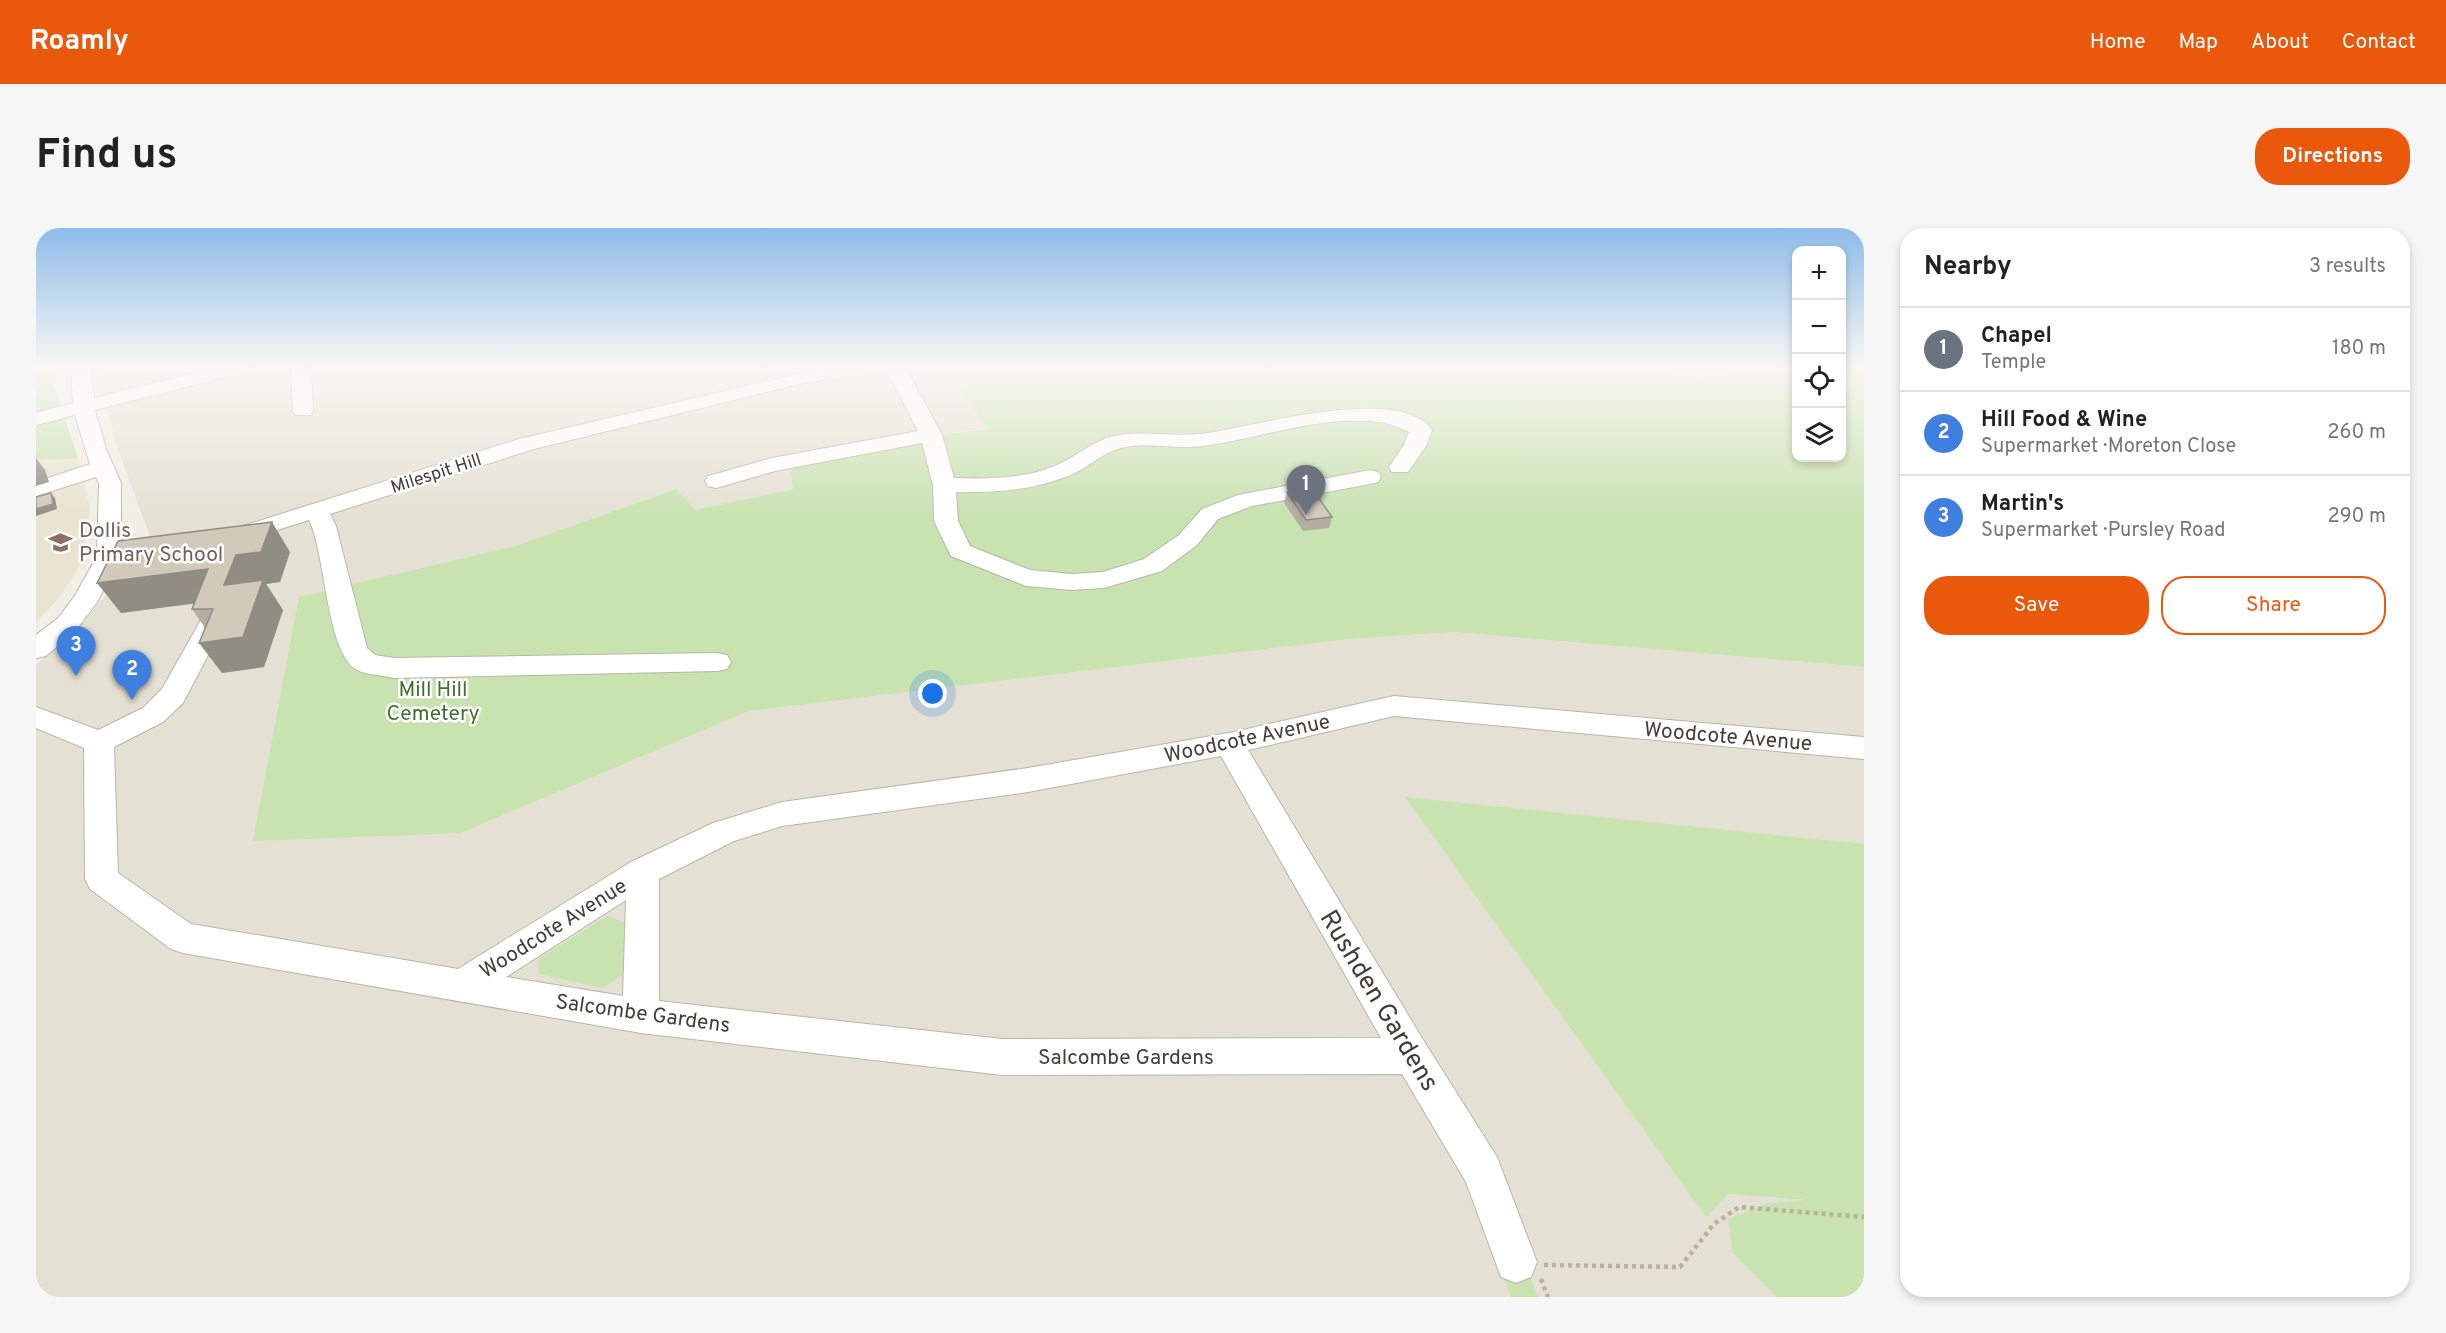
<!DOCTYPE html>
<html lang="en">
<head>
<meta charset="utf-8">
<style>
  body { margin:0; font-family:Overpass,sans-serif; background:#f6f6f6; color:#222 }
  .controls { position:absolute; right:18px; top:18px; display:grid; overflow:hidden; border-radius:12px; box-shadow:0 3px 9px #0003 }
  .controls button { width:54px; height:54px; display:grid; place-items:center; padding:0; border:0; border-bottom:2px solid #e0e0e0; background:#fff; color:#222; font:30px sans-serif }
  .you { position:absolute; left:897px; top:466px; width:21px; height:21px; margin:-15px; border:4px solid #fff; border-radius:50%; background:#1a73e8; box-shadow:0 0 0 9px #1a73e833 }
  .badge { display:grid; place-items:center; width:39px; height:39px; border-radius:50%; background:#ea580c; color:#fff; font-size:20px; font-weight:700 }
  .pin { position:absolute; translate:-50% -50px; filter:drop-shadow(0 2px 3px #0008) }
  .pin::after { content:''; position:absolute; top:32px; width:21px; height:18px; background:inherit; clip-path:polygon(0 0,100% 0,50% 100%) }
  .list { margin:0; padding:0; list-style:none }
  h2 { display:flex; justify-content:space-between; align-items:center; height:78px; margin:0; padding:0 24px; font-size:26px }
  h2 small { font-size:20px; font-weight:400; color:#767676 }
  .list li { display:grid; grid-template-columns:39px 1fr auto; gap:18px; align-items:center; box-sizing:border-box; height:84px; padding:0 24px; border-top:2px solid #e0e0e0 }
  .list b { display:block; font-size:22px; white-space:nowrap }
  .list p { margin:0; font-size:20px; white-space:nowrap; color:#767676 }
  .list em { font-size:20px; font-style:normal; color:#767676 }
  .actions { display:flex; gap:12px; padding:18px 24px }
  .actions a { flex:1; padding:14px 0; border:2px solid #ea580c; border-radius:24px; text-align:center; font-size:21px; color:#ea580c }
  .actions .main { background:#ea580c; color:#fff }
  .icon { flex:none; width:33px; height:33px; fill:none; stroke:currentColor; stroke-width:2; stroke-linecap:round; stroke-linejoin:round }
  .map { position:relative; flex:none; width:1828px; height:1069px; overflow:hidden; border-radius:24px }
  header { display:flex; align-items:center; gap:36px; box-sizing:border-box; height:84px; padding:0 30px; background:#ea580c; color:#fff }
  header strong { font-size:28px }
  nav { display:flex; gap:33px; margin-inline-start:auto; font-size:21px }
  .intro { display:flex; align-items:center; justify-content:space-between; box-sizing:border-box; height:144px; padding:0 36px }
  h1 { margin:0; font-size:42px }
  .button { padding:15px 27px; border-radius:24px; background:#ea580c; color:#fff; font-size:21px; font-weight:700 }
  main { display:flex; gap:36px; padding:0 36px }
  aside { flex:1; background:#fff; border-radius:24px; box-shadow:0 3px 9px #0003 }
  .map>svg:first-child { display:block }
</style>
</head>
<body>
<header>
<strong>Roamly</strong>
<nav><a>Home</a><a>Map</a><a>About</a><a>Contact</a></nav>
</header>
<div class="intro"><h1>Find us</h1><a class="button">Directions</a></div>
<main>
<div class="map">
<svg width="1828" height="1069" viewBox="0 0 1828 1069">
  <rect width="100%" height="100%" fill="#f1eee5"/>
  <path fill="#e4e0d3" d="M60,139H914L950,200L904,207L754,240L758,261L659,282L639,261L479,318L425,605L713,483L1314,411L1417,404L1828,439V617L1670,988L1692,966L1828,977V1069H0V437L46,395L116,314L81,218Z"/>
  <g fill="#e9e4d0">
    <path d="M1619,139H1748L1688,175Z"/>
    <path d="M42,230L54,280L48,325L41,342L23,370L0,394V232Z"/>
  </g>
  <g fill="#c8e2b0">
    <path d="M0,139H24L18,157L42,230L0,232Z"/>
    <path d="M914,139H1630L1625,142L1646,153L1701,147L1719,139H1760V230H1806V139H1828V439L1417,404L1314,411L713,483L425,605L217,613L263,369L479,318L640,261L659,282L757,261L754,239L904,207L950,201Z"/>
    <path d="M1369,569L1828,616V1069H1741L1697,1025L1692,991L1730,976L1769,972L1692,966L1670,989Z"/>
    <path d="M571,688L590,695L588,746L566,760L503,746L502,731Z"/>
    <path d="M1466,1044L1492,1045L1502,1069H1475Z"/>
  </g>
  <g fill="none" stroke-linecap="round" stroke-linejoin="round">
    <defs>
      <g id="minor">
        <path d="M35,139H55L58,170L183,139H217L214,143L59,182L70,221L85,255V328L62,373L40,402L10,428L0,430V407L22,390L38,369L61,328L63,255L60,249L0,268V254L54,236L39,187L0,197V185L37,175Z"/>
        <path d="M255,139H275L277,183L274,187H260L257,183Z"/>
        <path d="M793,139H843L840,143L833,145L772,154L498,221L294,286L300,298L331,420L339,427L358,430L681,425L691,427L695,434L691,441L681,443L358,450C347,447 331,447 321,442C290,425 290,326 273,292L200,315L191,313L188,308L191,303L483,211Z"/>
        <path d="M849,139H869L906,207L918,250C952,251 989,251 1021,237C1041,228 1057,213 1078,208C1107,202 1136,209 1165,206C1213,200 1363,155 1396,202L1390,218L1372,244H1356L1353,239L1368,217L1373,204C1320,174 1225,211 1167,218C1140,222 1111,213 1085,220C1067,224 1053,239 1037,246C1000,262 959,265 920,264L922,293L934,318L994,342L1036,346L1067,344L1108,331L1143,307L1166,281L1202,267L1334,242L1342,244L1345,249L1342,254L1334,256L1216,278L1182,291L1161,317L1126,343L1068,360L1036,362L990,358L915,328L898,293L897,257L886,215L739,243L680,260L672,258L669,253L672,248L736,230L882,203Z"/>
        <path d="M179,380L188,383L192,389L147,475L127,494L78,519L82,645L155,696L422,741L595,634L677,595L746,574L992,540L1193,505L1358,468L1828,509V531L1358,488L1212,522L1389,815L1461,929L1501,1034L1495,1049L1480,1055L1465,1049L1430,954L1366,846L966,847L605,805L147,725L135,721L54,661L49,651L48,520L0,500V479L62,502L107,480L126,461L170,383ZM1185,528L1345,810L966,811L623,773V651L698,613L746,598L992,564ZM590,672L587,768L470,749Z"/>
      </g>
    </defs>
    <use href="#minor" stroke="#bbb6a8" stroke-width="2"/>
    <g stroke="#bcb29b" stroke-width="4.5" stroke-dasharray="4 4" stroke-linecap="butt">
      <path d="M1508,1037L1644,1039L1678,996L1703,979L1828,989"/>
      <path d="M1505,1051L1512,1069"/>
    </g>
    <use href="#minor" fill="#fff" fill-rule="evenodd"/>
  </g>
  <g fill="#b4aea1">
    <path d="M1251,264L1296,289L1293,300L1267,303L1248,275Z"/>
    <path d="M254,324L244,354L230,356L247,382L228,439L186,445L169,400L156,381L158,375L85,385Z"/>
  </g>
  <g fill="#928d83">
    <path d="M0,230L9,242L13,254L0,258Z"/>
    <path d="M15,265L19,270L21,281L0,288V281Z"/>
    <path d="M236,294L254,324L244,354L230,356L247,382L228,439L186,445L163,415L200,327Z"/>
    <path d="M172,341L193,371L85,385L61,355Z"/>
  </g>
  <g fill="#d1cabb" stroke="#928d83" stroke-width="1.5">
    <path d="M1277,262L1296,289L1270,292L1251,264Z"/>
    <path d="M15,265L17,276L0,281V269Z"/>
    <path d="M236,294L225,324L200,327L188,357L227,352L207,409L163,415L177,381H156L172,341L61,355L82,313Z"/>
  </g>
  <linearGradient id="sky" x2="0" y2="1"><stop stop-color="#8dbce9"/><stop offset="0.48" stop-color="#f9f7f3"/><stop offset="1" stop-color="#f9f7f3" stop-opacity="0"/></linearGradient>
  <rect width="1828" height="289" fill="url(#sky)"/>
  <defs>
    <symbol id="school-bare" viewBox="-9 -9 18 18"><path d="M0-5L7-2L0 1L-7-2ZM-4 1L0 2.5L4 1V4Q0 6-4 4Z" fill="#8d6e63" stroke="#fff" stroke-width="2.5" paint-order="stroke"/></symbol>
  </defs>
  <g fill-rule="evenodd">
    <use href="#school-bare" x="8" y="298" width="33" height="33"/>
  </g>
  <g text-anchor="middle" stroke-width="5" stroke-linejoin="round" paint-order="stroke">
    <g font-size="18" fill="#433e35" stroke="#fff">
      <text transform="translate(400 245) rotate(-18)" y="6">Milespit Hill</text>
    </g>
    <g font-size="21" fill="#785e54" stroke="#fff" text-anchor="start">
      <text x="43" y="309">Dollis<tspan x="43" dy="24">Primary School</tspan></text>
    </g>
    <g font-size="21" fill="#426f2d" stroke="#fff">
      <text x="397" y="468">Mill Hill<tspan x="397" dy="24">Cemetery</tspan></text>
    </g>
    <g font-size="21" fill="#433e35" stroke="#fff">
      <text transform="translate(1692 508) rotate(5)" y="7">Woodcote Avenue</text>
      <text transform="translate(1211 510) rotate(-12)" y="7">Woodcote Avenue</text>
      <text transform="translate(517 700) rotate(-32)" y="7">Woodcote Avenue</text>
      <text transform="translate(607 785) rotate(8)" y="7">Salcombe Gardens</text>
      <text x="1090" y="836">Salcombe Gardens</text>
    </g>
    <g font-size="26" fill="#433e35" stroke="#fff">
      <text transform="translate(1344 772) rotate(59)" y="9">Rushden Gardens</text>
    </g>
  </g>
</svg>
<div class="controls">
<button>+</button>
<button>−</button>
<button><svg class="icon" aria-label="locate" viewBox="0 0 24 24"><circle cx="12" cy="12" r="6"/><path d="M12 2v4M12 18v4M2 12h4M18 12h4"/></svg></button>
<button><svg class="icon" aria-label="layers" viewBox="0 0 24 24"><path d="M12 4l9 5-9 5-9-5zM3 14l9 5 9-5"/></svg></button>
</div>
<div class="you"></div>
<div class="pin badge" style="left:1270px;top:287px;background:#6b7280">1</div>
<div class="pin badge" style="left:96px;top:472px;background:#3f7fe0">2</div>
<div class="pin badge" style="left:40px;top:448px;background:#3f7fe0">3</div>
</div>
<aside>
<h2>Nearby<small>3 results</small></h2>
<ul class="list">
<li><span class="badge" style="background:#6b7280">1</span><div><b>Chapel</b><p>Temple</p></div><em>180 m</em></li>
<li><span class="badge" style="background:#3f7fe0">2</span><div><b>Hill Food &amp; Wine</b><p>Supermarket · Moreton Close</p></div><em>260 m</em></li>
<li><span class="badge" style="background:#3f7fe0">3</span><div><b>Martin's</b><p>Supermarket · Pursley Road</p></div><em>290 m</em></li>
</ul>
<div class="actions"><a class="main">Save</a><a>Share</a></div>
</aside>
</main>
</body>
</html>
